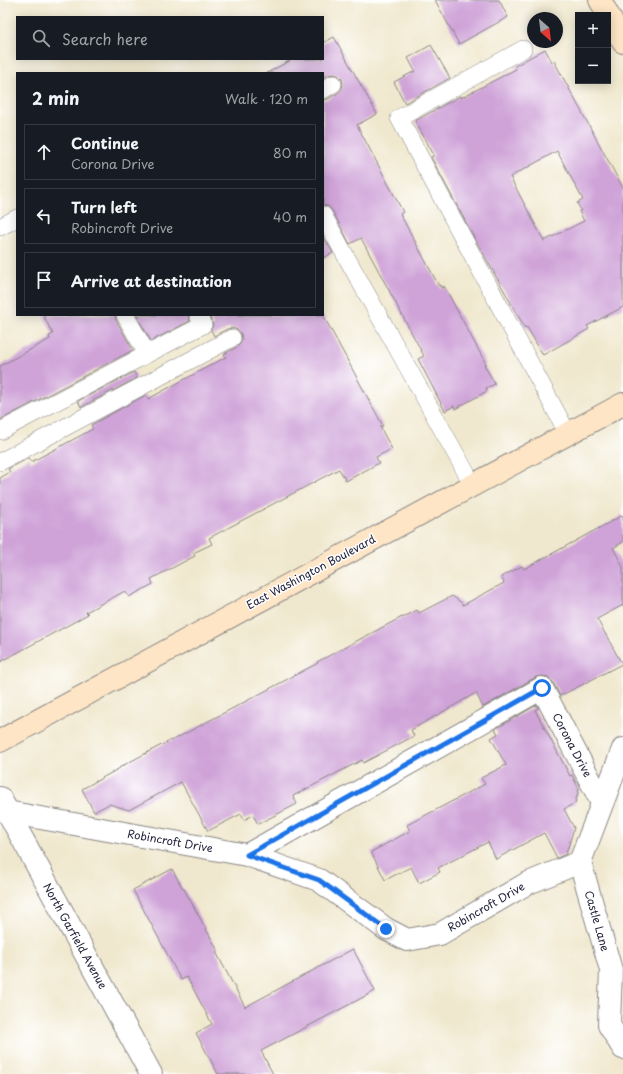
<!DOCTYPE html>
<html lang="en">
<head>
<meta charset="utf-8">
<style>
  body { margin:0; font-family:"Playpen Sans",sans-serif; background:#20242c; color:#f1f3f6 }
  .controls { position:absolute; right:12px; top:12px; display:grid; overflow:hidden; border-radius:0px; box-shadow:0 2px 10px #0003 }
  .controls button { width:36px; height:36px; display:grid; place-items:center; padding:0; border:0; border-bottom:1px solid #363941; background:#171b24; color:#f1f3f6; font:20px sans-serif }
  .compass { position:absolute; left:527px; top:12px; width:36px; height:36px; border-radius:50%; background:#171b24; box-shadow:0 2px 10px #0003; rotate:152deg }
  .stop { position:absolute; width:12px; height:12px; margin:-9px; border:3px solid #1a73e8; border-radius:50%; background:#fff }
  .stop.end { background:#1a73e8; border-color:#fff; box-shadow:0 1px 4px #0008 }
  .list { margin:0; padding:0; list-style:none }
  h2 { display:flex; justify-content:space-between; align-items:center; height:52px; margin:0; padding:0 16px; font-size:17px }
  h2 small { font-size:13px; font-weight:400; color:#9ea1a6 }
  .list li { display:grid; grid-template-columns:26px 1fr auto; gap:12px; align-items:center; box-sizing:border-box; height:56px; margin:0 8px 8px; padding:0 8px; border:1px solid #363941; border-radius:0px }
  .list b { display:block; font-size:15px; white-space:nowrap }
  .list p { margin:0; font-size:13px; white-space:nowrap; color:#9ea1a6 }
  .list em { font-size:13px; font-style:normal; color:#9ea1a6 }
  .icon { flex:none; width:22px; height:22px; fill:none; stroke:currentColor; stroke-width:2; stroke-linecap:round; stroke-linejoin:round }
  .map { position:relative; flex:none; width:623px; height:1074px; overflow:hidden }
  .search { position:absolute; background:#171b24; box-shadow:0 2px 10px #0003; left:16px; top:16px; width:308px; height:44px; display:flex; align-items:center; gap:10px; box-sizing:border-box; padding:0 14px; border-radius:0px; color:#9ea1a6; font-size:15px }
  .panel { position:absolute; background:#171b24; box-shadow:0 2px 10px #0003; left:16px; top:72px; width:308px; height:244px; border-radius:0px }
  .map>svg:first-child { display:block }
</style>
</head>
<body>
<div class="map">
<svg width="623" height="1074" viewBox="0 0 623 1074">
  <rect width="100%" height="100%" fill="#fff"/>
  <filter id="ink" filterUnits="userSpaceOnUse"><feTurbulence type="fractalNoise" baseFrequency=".025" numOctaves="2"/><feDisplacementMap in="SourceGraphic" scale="8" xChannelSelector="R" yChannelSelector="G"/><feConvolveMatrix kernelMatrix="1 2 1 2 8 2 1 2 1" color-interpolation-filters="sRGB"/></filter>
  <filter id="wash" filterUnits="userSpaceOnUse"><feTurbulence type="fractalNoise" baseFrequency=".012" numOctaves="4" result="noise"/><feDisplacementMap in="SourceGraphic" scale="16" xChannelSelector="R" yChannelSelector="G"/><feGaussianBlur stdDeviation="0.9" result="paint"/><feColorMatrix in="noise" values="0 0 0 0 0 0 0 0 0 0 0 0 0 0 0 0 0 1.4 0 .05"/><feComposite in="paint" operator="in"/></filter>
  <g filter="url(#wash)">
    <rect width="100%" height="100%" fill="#f0e8ce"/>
    <g id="blocks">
      <g fill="#cfa3d8" fill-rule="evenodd">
        <path d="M435,0H499L508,17L459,44Z"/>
        <path d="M334,37L377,114L357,125L403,212L400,214L439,286L440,285L441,288L444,286L486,364L484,365L495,384L486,388L487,391L455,409L454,406L445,411L418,359L424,356L361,238L350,244L332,210L328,206L323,205V100L328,99L338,93L342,89L343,84L342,79L338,75L333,74L328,75L323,78V73H267L293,59H323V43Z"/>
        <path d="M431,45L450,78L405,103L394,82L415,71L408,58Z"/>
        <path d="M545,49L552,62L554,61L623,188V307L587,326L589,329L543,355L527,327L525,328L470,230L431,157L434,155L415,121L460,96L461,98L516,69L515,66ZM557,151L583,200L577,203L581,210L579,211L584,221L544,241L510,177Z"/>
        <path d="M323,236L333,253L323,258Z"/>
        <path d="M43,315H115L116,320L133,350L0,420V366L50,339L49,336L53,334Z"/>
        <path d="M136,315H188L190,321L151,341Z"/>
        <path d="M209,315H323L383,426L380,427L392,449L376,457L379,463L346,481L339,469L209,538L212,544L193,553L195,556L151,579L153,584L129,597L125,591L86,612L88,614L74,622L0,662V478L10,472L8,469L29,458L31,462L93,429L91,425L146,395L148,399L226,357L224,354L237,347L240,344L242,339L241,334L238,330L232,328L227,329L214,336L211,330L213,325Z"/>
        <path d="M134,372L137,378L81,407L78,401Z"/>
        <path d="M623,515V542L613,548L623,567V605L597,619L622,664L560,696L553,682L548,677L543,676L536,677L483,707L476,693L411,730L414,736L363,763L362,760L293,796L297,804L258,824L253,815L244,820L241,814L208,831L181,782L129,810L109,804L94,812L82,789L120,768V767L171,740V741L318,663L317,662L402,617V618L417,610L419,613L452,596L462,603L463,605L504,583L501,577L522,566L524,569Z"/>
        <path d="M537,705L538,708L535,710L570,776L572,775L579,789L575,803L564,809L574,828L566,854L557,858L544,833L496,859L488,842L438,868L440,872L419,883L411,867L385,880L371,852L410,831L407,825L485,784L481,778L506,765L491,738L498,734L495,729Z"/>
        <path d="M172,869L183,889H184L218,951L216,952L245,1007L353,949L375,991L261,1051L273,1074H218L196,1033L212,1024L187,977L181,980L133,890Z"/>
      </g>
    </g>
  </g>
  <g filter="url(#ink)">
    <use href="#blocks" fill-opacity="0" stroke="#898584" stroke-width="1"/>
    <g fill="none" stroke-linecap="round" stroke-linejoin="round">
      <defs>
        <g id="lane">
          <path d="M523,49L399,118L568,434"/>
          <path d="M323,90L333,84"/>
          <path d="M323,215L473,485"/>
          <path d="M0,227L17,218"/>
          <path d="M125,315L147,354"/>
          <path d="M0,431L203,325L198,315"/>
          <path d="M0,462L232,338"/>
        </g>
        <g id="street">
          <path d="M0,798L151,1074"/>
          <path d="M7,812L247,855L319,880L386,929L407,940L440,934L526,884L580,862L623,749"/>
          <path d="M247,855L542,688L602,803"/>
          <path d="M580,862L611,970L609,1025L623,1048"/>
        </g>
        <g id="secondary">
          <path d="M600,0L623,42"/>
          <path d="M0,741L623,404"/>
        </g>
      </defs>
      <use href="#lane" stroke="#898584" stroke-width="18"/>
      <use href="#street" stroke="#898584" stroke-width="24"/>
      <use href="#secondary" stroke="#898584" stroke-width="24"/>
      <use href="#lane" stroke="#fff" stroke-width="17"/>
      <use href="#street" stroke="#fff" stroke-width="22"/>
      <use href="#secondary" stroke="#fde5c5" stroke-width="22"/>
    </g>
  </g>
  <g fill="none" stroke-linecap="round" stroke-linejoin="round" filter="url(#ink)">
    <path stroke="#1a73e8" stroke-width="5" d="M386,929L319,880L247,855L542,688"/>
  </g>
  <g text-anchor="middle" stroke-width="3" stroke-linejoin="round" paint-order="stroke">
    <g font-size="11" fill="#22223b" stroke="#fff">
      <text transform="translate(311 572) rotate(-28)" y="4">East Washington Boulevard</text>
      <text transform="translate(572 745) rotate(62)" y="4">Corona Drive</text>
      <text transform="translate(170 841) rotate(10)" y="4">Robincroft Drive</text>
      <text transform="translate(486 907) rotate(-30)" y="4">Robincroft Drive</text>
      <text transform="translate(597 921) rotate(74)" y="4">Castle Lane</text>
      <text transform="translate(75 936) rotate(61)" y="4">North Garfield Avenue</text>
    </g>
  </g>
</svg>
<div class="controls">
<button>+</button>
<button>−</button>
</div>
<svg class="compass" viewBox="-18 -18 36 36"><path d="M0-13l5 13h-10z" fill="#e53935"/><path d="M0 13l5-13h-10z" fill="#9ea1a6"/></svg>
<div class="stop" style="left:542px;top:688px"></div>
<div class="stop end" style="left:386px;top:929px"></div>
<div class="search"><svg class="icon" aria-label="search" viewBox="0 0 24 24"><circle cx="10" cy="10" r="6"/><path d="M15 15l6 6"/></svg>Search here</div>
<section class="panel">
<h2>2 min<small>Walk · 120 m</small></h2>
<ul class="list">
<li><svg class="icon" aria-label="ahead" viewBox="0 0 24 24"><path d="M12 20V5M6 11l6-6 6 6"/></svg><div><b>Continue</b><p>Corona Drive</p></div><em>80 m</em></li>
<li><svg class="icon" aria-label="left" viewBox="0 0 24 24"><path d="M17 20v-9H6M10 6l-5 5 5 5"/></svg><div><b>Turn left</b><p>Robincroft Drive</p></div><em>40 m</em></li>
<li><svg class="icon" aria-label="arrive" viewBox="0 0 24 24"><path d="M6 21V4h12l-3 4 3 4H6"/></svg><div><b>Arrive at destination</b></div></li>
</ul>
</section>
</div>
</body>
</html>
